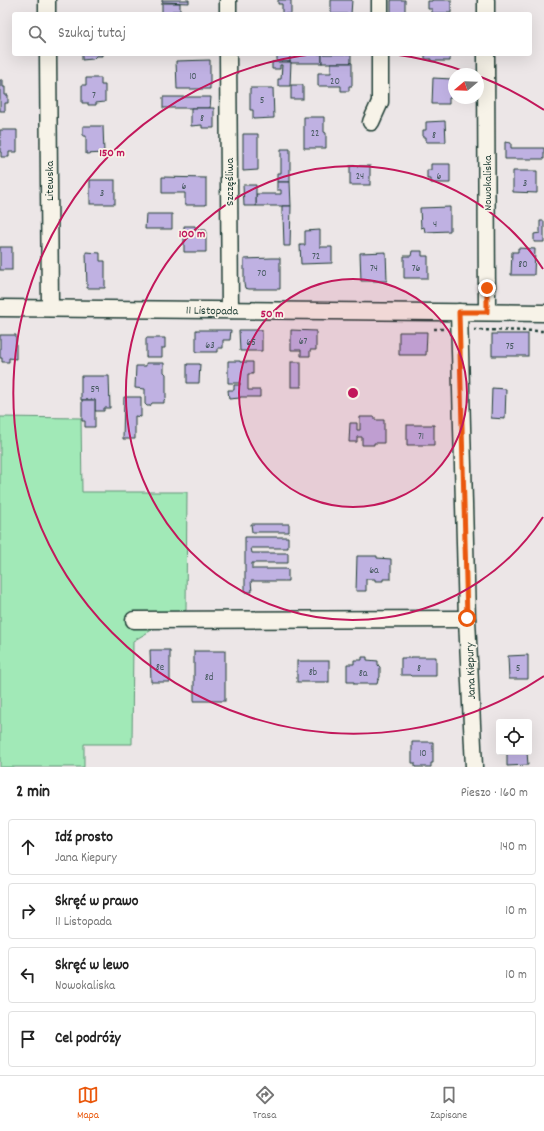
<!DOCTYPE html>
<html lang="pl">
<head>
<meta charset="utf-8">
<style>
  body { margin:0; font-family:Dekko,sans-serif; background:#f6f6f6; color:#222 }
  .controls { position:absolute; right:12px; bottom:12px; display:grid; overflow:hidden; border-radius:4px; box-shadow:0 4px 16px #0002 }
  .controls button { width:36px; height:36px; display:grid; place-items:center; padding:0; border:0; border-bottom:1px solid #e0e0e0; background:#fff; color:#222; font:20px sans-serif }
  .compass { position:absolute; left:448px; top:68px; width:36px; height:36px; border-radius:50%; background:#fff; box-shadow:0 4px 16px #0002; rotate:251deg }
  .stop { position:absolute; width:12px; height:12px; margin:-9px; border:3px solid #ea580c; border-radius:50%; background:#fff }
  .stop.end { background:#ea580c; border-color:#fff; box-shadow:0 1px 4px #0008 }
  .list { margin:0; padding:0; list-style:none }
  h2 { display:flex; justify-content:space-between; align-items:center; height:52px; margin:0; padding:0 16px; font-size:17px }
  h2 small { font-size:13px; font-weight:400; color:#767676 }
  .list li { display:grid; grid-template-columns:26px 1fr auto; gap:12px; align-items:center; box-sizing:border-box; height:56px; margin:0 8px 8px; padding:0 8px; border:1px solid #e0e0e0; border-radius:4px }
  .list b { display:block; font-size:15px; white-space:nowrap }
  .list p { margin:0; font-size:13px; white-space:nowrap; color:#767676 }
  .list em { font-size:13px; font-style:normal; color:#767676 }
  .icon { flex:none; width:22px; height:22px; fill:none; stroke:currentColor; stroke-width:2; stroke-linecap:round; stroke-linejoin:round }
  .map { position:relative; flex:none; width:544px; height:767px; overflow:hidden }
  .search { position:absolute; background:#fff; box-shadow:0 4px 16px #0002; left:12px; right:12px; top:12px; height:44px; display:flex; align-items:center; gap:10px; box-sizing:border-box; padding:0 14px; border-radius:4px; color:#767676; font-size:15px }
  .sheet { height:308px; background:#fff }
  nav { display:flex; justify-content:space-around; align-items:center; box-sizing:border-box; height:56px; border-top:1px solid #e0e0e0; background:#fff; font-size:11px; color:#767676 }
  nav a { display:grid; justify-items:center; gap:2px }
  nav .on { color:#ea580c }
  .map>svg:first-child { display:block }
</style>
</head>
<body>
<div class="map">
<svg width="544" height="767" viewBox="0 0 544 767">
  <rect width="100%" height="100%" fill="#ece6e7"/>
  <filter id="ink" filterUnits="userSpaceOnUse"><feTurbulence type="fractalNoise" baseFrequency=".025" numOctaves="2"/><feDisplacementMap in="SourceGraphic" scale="8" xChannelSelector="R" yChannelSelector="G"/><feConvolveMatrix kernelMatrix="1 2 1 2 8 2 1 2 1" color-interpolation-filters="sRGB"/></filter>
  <g filter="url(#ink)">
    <path fill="#a1e9b7" stroke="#609376" d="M0,417L81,418L82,492H187L186,610L133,641L132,744H84V767H0Z"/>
    <g fill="#bfb1e2" stroke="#1f3d34">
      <path d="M162,0H189V3L162,2Z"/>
      <path d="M278,0H291V14H282V4H278Z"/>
      <path d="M331,0H352L351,14H331Z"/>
      <path d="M391,0H405V13H420L421,14H391Z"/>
      <path d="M432,0H451V13H432V9H428V1H432Z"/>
      <path d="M162,3H180V11H172V14H162Z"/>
      <path d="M189,12L210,13V14H189Z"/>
      <path d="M82,54H102V56H96L93,59L82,60Z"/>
      <path d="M277,54H290L291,62H277Z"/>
      <rect x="290" y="54" width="32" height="9"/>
      <rect x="322" y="54" width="29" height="9"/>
      <path d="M427,54H450V61H431V59H425V55H427Z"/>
      <path d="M210,60V89H177L176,61Z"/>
      <path d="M272,62H291L290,86H278V79H281L282,65H280V69H272Z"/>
      <path d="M331,63H352V86H349V91H341V86H318V73H331Z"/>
      <path d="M86,78H101V85H105V102L96,103V105H88V103H82V85H86Z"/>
      <path d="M433,78L452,79L451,98H449V104H432Z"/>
      <path d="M0,80H3V87H5V95H8V103H5V111H0Z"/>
      <rect x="291" y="85" width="12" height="14"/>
      <path d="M250,88H273L274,118L253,119V110H250Z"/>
      <path d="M163,97H211L210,108H163Z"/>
      <path d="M191,108H214V128H202V125L191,126Z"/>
      <path d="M304,117H324V132L326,133V148H304Z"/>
      <path d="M445,121L446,142H426V137H423V130H426V122Z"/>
      <path d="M83,126H103L104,153L86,154V136H83Z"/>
      <path d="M0,130H17V152H9V157H1V152H0Z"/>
      <path d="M243,134H258V170L243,171Z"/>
      <path d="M505,142L511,143V148H544V159H505Z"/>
      <path d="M281,149H290V182H277V173H281Z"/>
      <path d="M431,164H450V183H431V179H427V170H431Z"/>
      <rect x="350" y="166" width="20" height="19"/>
      <path d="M513,171H537V193L513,192Z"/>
      <path d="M162,177L206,178V205H185V193H162Z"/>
      <rect x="90" y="180" width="25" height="24"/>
      <path d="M277,182H290L291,206H256V194H281V190H277Z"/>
      <path d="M243,185H256V206H244Z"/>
      <path d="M282,206H291L290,246H284L283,215H282Z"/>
      <path d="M450,207V231L425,232L424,227L421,228L420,208Z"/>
      <path d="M146,214H172V229H145Z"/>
      <path d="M540,221H544V242H534V234L540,233Z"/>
      <path d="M184,226H195L196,230H206V252H184Z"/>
      <path d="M320,230V247H332V263L301,264L300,245H305V231Z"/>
      <rect x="0" y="247" width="12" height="23"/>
      <path d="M518,248L535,249L534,275H511L512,252H518Z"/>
      <path d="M412,251H422V256H428V278H404V256H411Z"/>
      <path d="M86,252L100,253V261H105V288H87Z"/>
      <path d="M386,252L387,281H361L360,253Z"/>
      <path d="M272,258H280V289H249L245,288L244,284V259Z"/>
      <path d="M196,330H231L230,340H223V348H218V352H196Z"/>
      <path d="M239,330H262V351H240Z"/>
      <path d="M291,330L316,331V350H310V356H301V350H291Z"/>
      <path d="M399,332H427L426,355H399Z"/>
      <rect x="492" y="334" width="36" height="22"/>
      <path d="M0,335H16V359L9,358V362H2V358H0Z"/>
      <path d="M146,338H165V348H162V357H146Z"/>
      <path d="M228,361H240V362H253V374H248V390H260V397H240V398L229,399L228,390H234V385H240V383H228Z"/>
      <rect x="291" y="362" width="10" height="25"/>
      <path d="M146,363H164V372L166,374V398L164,400V403H152L150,406H147L145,404V389L135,388L136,366H146Z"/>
      <path d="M187,364H200L199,383H187Z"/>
      <path d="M81,376H109L110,408H104V411H95V400H81Z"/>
      <path d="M492,388L506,389L505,419L491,418Z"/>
      <path d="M124,397H141V417L135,416V439H123Z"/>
      <path d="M82,400H95V427H85V421H82Z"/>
      <path d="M360,417H375V420H384V443H374V445H362V437H357V442H349L350,423H357V430H360Z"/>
      <rect x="407" y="425" width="27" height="20"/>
      <path d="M251,524H289V532H252Z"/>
      <path d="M245,537H288V548H251L252,553H288V563H252V569H288V581H251L252,592H245Z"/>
      <path d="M357,556H377V558L391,559V579H383V581H375V579H366V591H356Z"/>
      <path d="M150,650H170V682H151Z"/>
      <rect x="194" y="651" width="31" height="50"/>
      <path d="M528,655V679H509L508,656Z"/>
      <path d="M362,657H367V660L378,661V665L380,667V677L378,680L377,684H354V682H347V664H354V660H362Z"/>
      <path d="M411,657H436V676H411L410,675H401V658H411Z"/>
      <rect x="297" y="661" width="32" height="21"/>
      <path d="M412,742H433V763H431V767H415V763H412Z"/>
      <path d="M507,752H527L528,765L507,766Z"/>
    </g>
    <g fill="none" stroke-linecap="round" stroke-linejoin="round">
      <defs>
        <g id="minor">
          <path d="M47,0V14"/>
          <path d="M228,0V14"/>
          <path d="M486,0V14"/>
          <path d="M380,14V0"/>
          <path d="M48,54L50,308"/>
          <path d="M228,54L230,310"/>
          <path d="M486,54L487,312"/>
          <path d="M371,122L380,102V54"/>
          <path d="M0,308L544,313"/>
          <path d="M459,312L467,619L474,767"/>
          <path d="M134,620L467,619"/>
        </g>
      </defs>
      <use href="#minor" stroke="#1f3d34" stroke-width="19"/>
      <g stroke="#1f3d34" stroke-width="2.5" stroke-dasharray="3 3" stroke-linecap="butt">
        <path d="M434,329H445"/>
        <path d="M474,330L544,331"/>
      </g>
      <use href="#minor" stroke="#f7f3e8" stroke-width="16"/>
    </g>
  </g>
  <g fill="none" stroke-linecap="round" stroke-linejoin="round" filter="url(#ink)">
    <path stroke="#ea580c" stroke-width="5" d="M467,618L459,312H487V288"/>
  </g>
  <circle cx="353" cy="393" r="114" fill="#c2185b" fill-opacity=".12"/>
  <g fill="none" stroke="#c2185b" stroke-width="2">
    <circle cx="353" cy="393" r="114"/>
    <path d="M543 517A227 227 0 1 1 543 269"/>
    <path d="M544 676A341 341 0 1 1 314 54M392 54A341 341 0 0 1 472 74M481 77A341 341 0 0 1 544 110"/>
  </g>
  <g text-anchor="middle" stroke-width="3.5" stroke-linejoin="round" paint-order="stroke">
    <g font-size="10" fill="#475a60">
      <text x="193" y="79">10</text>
      <text x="335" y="84">20</text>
      <text x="94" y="98">7</text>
      <text x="262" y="103">5</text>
      <text x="202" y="121">8</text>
      <text x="315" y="136">22</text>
      <text x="434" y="138">8</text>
      <text x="360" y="179">24</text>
      <text x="439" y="179">6</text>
      <text x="525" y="186">3</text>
      <text x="184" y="189">6</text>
      <text x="102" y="196">3</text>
      <text x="435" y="227">4</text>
      <text x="316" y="259">72</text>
      <text x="523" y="267">80</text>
      <text x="374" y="271">74</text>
      <text x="416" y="271">76</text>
      <text x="262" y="276">70</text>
      <text x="303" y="344">67</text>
      <text x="251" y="345">65</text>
      <text x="210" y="348">63</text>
      <text x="510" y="349">75</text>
      <text x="95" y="392">59</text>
      <text x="421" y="439">71</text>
      <text x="374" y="573">6a</text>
      <text x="160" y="670">8e</text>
      <text x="419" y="671">8</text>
      <text x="518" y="671">5</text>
      <text x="313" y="675">8b</text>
      <text x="363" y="676">8a</text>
      <text x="209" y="680">8d</text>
      <text x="423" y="756">10</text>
    </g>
    <g font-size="12" fill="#1f3d34" stroke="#f7f3e8">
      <text transform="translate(49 181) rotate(-90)" y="4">Litewska</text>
      <text transform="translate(229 182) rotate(-90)" y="4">Szczęśliwa</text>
      <text transform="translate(487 183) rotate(-90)" y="4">Nowokaliska</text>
      <text transform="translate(212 310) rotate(1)" y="4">11 Listopada</text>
      <text transform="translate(470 671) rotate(-92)" y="4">Jana Kiepury</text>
    </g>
  </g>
  <circle cx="353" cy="393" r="6" fill="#c2185b" stroke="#f7f3e8" stroke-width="2"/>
  <g font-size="12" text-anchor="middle" font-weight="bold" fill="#c2185b" stroke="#f7f3e8" stroke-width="3.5" stroke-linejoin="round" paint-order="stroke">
    <text x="112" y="156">150 m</text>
    <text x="192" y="237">100 m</text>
    <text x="272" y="317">50 m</text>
  </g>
</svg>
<div class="controls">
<button><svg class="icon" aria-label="locate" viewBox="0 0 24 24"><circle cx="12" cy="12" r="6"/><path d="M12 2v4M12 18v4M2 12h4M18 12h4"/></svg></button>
</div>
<svg class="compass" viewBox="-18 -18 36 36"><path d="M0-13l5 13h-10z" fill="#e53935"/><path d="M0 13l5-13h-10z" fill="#767676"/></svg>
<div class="stop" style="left:467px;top:618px"></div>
<div class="stop end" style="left:487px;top:288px"></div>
<div class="search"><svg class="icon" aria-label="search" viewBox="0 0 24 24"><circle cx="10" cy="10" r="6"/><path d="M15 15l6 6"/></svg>Szukaj tutaj</div>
</div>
<section class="sheet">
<h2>2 min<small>Pieszo · 160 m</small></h2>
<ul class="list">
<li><svg class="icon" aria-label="ahead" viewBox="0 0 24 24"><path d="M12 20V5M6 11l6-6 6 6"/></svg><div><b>Idź prosto</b><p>Jana Kiepury</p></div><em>140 m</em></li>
<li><svg class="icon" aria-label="right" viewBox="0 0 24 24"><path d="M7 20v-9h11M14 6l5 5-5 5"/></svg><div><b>Skręć w prawo</b><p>11 Listopada</p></div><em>10 m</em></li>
<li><svg class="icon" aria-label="left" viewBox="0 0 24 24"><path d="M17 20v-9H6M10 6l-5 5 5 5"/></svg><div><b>Skręć w lewo</b><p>Nowokaliska</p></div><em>10 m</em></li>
<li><svg class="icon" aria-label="arrive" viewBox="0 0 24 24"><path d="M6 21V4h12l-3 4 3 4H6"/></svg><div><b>Cel podróży</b></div></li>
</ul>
</section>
<nav>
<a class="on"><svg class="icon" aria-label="map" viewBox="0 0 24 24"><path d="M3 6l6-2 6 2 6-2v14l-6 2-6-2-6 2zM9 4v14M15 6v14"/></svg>Mapa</a>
<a><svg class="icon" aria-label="directions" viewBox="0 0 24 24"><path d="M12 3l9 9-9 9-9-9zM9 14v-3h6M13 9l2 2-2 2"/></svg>Trasa</a>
<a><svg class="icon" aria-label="saved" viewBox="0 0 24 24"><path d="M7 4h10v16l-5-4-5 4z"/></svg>Zapisane</a>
</nav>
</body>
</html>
